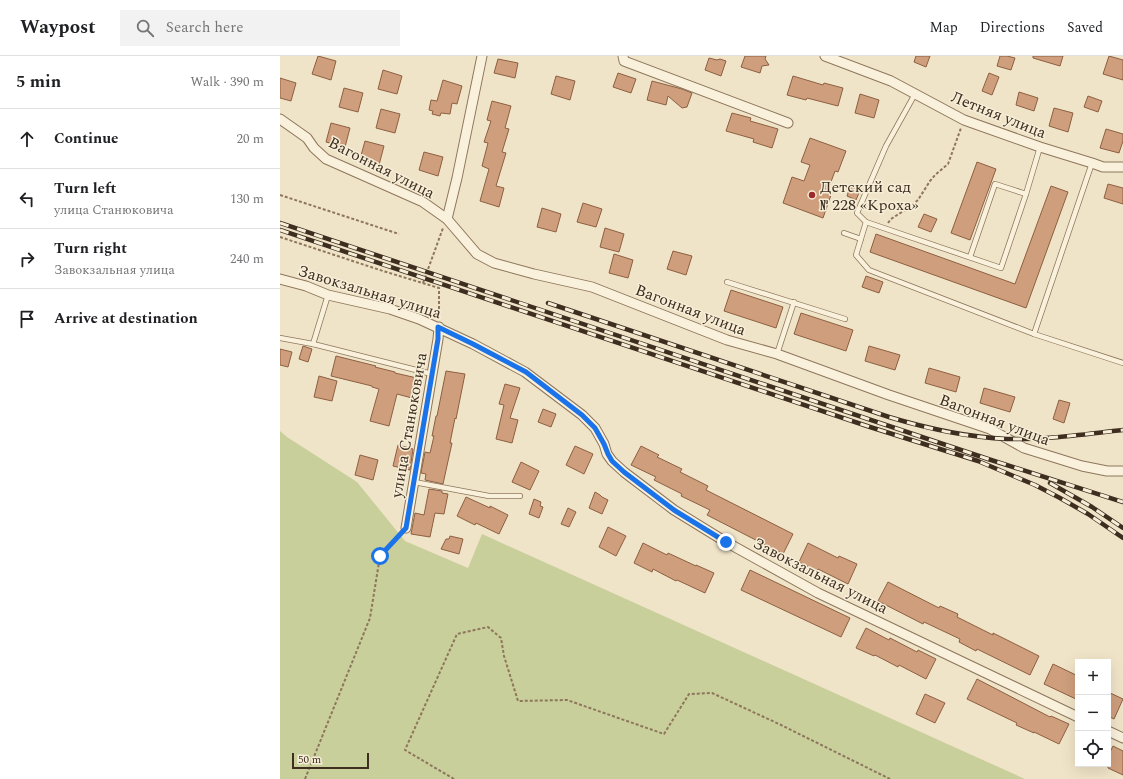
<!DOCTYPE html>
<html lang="en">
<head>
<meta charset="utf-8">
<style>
  body { margin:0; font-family:Spectral,serif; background:#f2f2f2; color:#202124 }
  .controls { position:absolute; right:12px; bottom:12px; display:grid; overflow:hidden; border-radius:0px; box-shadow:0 4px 16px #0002 }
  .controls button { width:36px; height:36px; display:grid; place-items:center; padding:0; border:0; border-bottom:1px solid #e0e0e0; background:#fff; color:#202124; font:20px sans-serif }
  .scale { position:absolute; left:12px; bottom:10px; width:77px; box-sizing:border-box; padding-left:4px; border:2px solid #3d2e20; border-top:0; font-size:11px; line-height:14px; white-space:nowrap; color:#3d2e20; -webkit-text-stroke:3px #f7eed8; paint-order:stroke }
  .stop { position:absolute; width:12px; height:12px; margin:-9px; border:3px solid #1a73e8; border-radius:50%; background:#fff }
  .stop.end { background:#1a73e8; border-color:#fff; box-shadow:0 1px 4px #0008 }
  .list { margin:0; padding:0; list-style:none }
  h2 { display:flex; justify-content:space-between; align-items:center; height:52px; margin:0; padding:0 16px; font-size:17px }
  h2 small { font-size:13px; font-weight:400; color:#757577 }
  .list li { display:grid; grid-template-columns:26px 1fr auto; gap:12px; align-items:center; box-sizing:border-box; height:60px; padding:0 16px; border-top:1px solid #e0e0e0 }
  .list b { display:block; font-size:15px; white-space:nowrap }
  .list p { margin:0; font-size:13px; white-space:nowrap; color:#757577 }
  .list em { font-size:13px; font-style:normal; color:#757577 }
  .icon { flex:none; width:22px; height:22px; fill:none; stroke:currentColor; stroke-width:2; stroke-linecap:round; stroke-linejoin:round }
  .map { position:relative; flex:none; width:843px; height:723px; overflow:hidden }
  header { display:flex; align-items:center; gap:24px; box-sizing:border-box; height:56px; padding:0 20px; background:#fff; border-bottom:1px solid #e0e0e0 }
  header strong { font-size:19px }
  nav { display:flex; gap:22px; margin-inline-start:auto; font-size:14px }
  .search { width:280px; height:36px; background:#f2f2f2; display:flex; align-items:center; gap:10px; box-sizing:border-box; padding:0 14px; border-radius:0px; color:#757577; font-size:15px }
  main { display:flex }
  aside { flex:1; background:#fff }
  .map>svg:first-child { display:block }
</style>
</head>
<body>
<header>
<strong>Waypost</strong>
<div class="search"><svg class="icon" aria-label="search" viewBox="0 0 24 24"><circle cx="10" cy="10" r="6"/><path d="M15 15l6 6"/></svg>Search here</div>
<nav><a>Map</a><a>Directions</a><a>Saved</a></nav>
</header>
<main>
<aside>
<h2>5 min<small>Walk · 390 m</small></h2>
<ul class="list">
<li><svg class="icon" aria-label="ahead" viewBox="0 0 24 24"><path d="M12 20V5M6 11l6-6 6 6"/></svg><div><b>Continue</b></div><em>20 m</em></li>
<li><svg class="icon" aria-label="left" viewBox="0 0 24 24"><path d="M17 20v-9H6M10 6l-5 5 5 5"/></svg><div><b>Turn left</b><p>улица Станюковича</p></div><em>130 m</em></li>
<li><svg class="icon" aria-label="right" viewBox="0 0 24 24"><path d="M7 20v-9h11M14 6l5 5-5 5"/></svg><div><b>Turn right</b><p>Завокзальная улица</p></div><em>240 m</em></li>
<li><svg class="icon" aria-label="arrive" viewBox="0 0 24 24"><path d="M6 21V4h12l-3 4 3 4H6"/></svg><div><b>Arrive at destination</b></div></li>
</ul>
</aside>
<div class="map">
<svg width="843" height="723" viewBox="0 0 843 723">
  <rect width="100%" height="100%" fill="#f0e4c8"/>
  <path fill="#c9cf9b" d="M0,375L7,381L77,426L125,485L188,512L202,478L745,723H0Z"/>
  <g fill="#cf9f7d" stroke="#8d5f41">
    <path d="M38,0L56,5L51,24L32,18Z"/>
    <path d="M465,0H486L485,3L489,9L482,10L480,17L461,11Z"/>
    <path d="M636,0H650L646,11L634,6Z"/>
    <path d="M720,0H727L735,2L731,14L717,10Z"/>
    <path d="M753,0H783L780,10L753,2Z"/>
    <path d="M829,0L843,4V24L823,18Z"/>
    <path d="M429,2L437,4L440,3L446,5L441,20L425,14Z"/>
    <path d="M218,3L238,7L235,22L214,17Z"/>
    <path d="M103,14L122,20L117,38L98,33Z"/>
    <path d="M338,17L356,23L351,37L333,31Z"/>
    <path d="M709,17L719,21L712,39L702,35Z"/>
    <path d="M276,20L295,25L290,44L271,38Z"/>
    <path d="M513,20L543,29L544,27L563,32L558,50L527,42L526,44L507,39Z"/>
    <path d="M0,22L16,27L11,45L0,42Z"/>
    <path d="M163,24L182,30L177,48L172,47L170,58L161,57L160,60L152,58L153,55L149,54L151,44L157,45Z"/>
    <path d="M372,25L402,33L412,37L407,51L402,52L388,40L386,49L367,44Z"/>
    <path d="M64,32L83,37L78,56L59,51Z"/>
    <path d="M739,36L758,42L754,55L736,49Z"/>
    <path d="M580,38L599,44L594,62L575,57Z"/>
    <path d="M808,40L822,45L818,56L804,51Z"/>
    <path d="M212,45L231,50L225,72L229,73L222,96L226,97L216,130L224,132L219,151L200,145L209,113L202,110L208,87L204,86L211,65L207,64Z"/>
    <path d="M774,52L793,57L788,76L769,70Z"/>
    <path d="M101,53L120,58L115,77L96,72Z"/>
    <path d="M452,57L471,62L470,65L498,73L492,92L473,86L474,83L446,75Z"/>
    <path d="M51,67L70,72L65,91L46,86Z"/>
    <path d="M826,73L843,78V85L839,97L820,92Z"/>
    <path d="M530,82L566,95L558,116L555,115L548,134L552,136L543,162L503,147L512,121L524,125L530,109L521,106Z"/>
    <path d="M85,85L104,90L99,109L80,103Z"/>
    <path d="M144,96L163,101L158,120L139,114Z"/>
    <path d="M697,106L716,113L690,184L671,177Z"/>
    <path d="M571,128L581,132L576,144L567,140Z"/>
    <path d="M828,128L843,132V148L824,142Z"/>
    <path d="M771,130L788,136L746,252L590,196L596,178L735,228Z"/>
    <path d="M303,147L322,153L316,171L297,166Z"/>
    <path d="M262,152L281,158L276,176L257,171Z"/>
    <path d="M644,158L657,163L651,176L638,171Z"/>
    <path d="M325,172L344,178L339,196L320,191Z"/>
    <path d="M393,195L412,200L406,219L387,213Z"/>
    <path d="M334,198L353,204L348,222L329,217Z"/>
    <path d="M586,220L603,226L599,237L582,231Z"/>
    <path d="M451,234L503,251L496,272L444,255Z"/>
    <path d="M521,257L573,274L566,295L514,278Z"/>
    <path d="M23,290L32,293L28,306L19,303Z"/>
    <path d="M589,290L620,299L615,314L585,305Z"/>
    <path d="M0,293L12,296L8,311L0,309Z"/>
    <path d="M56,300L96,310L95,311L115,316V317L137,322L132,342L117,338L109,370L90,365L99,333L92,331V330L51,320Z"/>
    <path d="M649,312L680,321L676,336L645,327Z"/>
    <path d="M166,315L185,318L176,363L175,362L170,387H172L163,428L145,424L146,418L141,417L145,396L150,397L154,380H152L156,360H157Z"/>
    <path d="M39,320L57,325L52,345L34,341Z"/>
    <path d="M225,328L240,332L230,362L238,364L232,387L216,383L224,349L219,348Z"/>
    <path d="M704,332L735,341L730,356L700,347Z"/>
    <path d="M779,344L790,347L784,367L773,363Z"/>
    <path d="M263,353L276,358L271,371L258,366Z"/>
    <path d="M118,389L133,393L130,414L113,410Z"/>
    <path d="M295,390L313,398L304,418L286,409Z"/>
    <path d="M361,390L379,399L377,401L402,413L400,416L428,430L426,434L513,478L503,498L427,459L430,454L401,440L402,438L374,424L376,421L351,409Z"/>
    <path d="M80,399L98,404L93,424L75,419Z"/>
    <path d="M241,406L259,415L250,434L232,426Z"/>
    <path d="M149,433L162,435V437L168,438L164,458L155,457L150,481L131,478L135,457L144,459Z"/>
    <path d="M315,436L320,439L322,441L328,444L322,458L309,452Z"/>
    <path d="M186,441L210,452V450L228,459L219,478L196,467L195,469L177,460Z"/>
    <path d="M254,443L261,446L260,450L263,451L259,462L249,458Z"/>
    <path d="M288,452L296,456L289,471L281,468Z"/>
    <path d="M328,471L346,480L336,500L319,491Z"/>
    <path d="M170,480L183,483L179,498L161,493L166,483H169Z"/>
    <path d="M363,487L387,499L388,497L416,510V509L434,517L425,537L397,524L396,525L373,513L372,516L354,507Z"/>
    <path d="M528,487L558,502L559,500L577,508L568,528L538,513L537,515L519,506Z"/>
    <path d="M470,514L570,562L561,581L461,534Z"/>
    <path d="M608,526L659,552L660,550L678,558L677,561L713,579V577L759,600L750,619L697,593L696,595L679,586L680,583L644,566L643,568L598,545Z"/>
    <path d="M586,572L609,584L610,582L637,596L638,594L656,603L646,623L619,609L618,611L595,599L594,600L576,592Z"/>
    <path d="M773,608L798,620V644L764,628Z"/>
    <path d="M697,623L770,661L771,660L789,668L779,688L754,676V677L736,669L737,667L687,643Z"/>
    <path d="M828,636L843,643L834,663L828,660Z"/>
    <path d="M645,638L665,647L655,667L636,658Z"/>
    <path d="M833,690L843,695V719L828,712V700Z"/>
  </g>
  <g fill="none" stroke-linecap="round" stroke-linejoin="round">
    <defs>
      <g id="lane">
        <path d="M760,91L746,138L721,212L586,166L576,199L589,214L754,278L843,307"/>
        <path d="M586,166L577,157L606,90L635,38"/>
        <path d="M564,177L581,183"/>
        <path d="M690,201L715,128L746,138"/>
        <path d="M447,226L565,263"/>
        <path d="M754,278L812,107"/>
        <path d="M0,282L33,288L152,318"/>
        <path d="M33,288L48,239"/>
        <path d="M497,298L514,246"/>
        <path d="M134,426L209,440H240"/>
      </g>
      <g id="street">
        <path d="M343,0L344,5L508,67"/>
        <path d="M545,0L611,25L684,64L760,91L812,107L823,111H843"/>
        <path d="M0,63L27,82L34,92L46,103L143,146L167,163L197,198L214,207L254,218L312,231L447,284L497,298L609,339L710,373L744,392L802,410L827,415H843"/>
        <path d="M167,163L177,122L202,0"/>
        <path d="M0,223L26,230L48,239L110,253L139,263L193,288L245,316L302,359L315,372L324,388L327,398L332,405L344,416L394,454L446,486L538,537L798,661"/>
        <path d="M126,472L158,283L159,271"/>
        <path d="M828,675L843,682"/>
      </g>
    </defs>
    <use href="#lane" stroke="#8d765c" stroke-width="6"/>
    <use href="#street" stroke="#8d765c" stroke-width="11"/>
    <g stroke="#8d765c" stroke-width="2" stroke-dasharray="3 2" stroke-linecap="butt">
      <path d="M0,139L119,178"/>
      <path d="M608,167L611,163L631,150L638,144L650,125L655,119L668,108L681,72"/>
      <path d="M0,181L103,215L159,232V261"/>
      <path d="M143,227L163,172"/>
      <path d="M25,723L90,562L100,500L121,478"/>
      <path d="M174,723L125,694L177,578L208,571L221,582L224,600L238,645L287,644L384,678L409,638L432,637L499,668L610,723"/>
    </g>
    <use href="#lane" stroke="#faf1dc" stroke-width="4.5"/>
    <use href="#street" stroke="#faf1dc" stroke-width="9"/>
    <defs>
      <g id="rail">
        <path d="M0,167L708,403L843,446"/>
        <path d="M0,174L590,371L698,405L755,429L780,442L808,458L843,482"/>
        <path d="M268,247L609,361C649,373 685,381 727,383C765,384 805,378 843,374"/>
        <path d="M770,427L812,451L843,472"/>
      </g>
    </defs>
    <use href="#rail" stroke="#3d2e20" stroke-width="4.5"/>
    <use href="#rail" stroke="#f7eed8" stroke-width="3" stroke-dasharray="9" stroke-linecap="butt"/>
  </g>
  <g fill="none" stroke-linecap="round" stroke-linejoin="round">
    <path stroke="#1a73e8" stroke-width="5" d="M100,500L126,472L158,283V271L193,288L246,316L302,359L315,372L324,388L328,398L332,405L344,416L394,454L446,486"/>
  </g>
  <circle fill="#9e2a2b" stroke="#f7eed8" stroke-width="1.5" cx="532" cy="139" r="4"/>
  <g text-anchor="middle" stroke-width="3" stroke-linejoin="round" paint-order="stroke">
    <g font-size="16" fill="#3d2e20" stroke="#f7eed8">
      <text transform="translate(719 58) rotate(22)" y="6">Летняя улица</text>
      <text transform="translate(102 111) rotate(27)" y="6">Вагонная улица</text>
      <text transform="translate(90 235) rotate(17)" y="6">Завокзальная улица</text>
      <text transform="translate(411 253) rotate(21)" y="6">Вагонная улица</text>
      <text transform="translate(715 363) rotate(21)" y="6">Вагонная улица</text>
      <text transform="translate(128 369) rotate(-80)" y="6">улица Станюковича</text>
      <text transform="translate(541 519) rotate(27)" y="6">Завокзальная улица</text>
    </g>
    <g font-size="16" fill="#3d2e20" stroke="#f7eed8" text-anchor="start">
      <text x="540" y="136">Детский сад<tspan x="540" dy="18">№ 228 «Кроха»</tspan></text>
    </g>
  </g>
</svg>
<div class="controls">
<button>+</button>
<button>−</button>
<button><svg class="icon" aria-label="locate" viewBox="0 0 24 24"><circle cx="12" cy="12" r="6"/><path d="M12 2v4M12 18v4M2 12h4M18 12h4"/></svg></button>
</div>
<div class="scale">50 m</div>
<div class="stop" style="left:100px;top:500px"></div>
<div class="stop end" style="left:446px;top:486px"></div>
</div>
</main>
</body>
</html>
